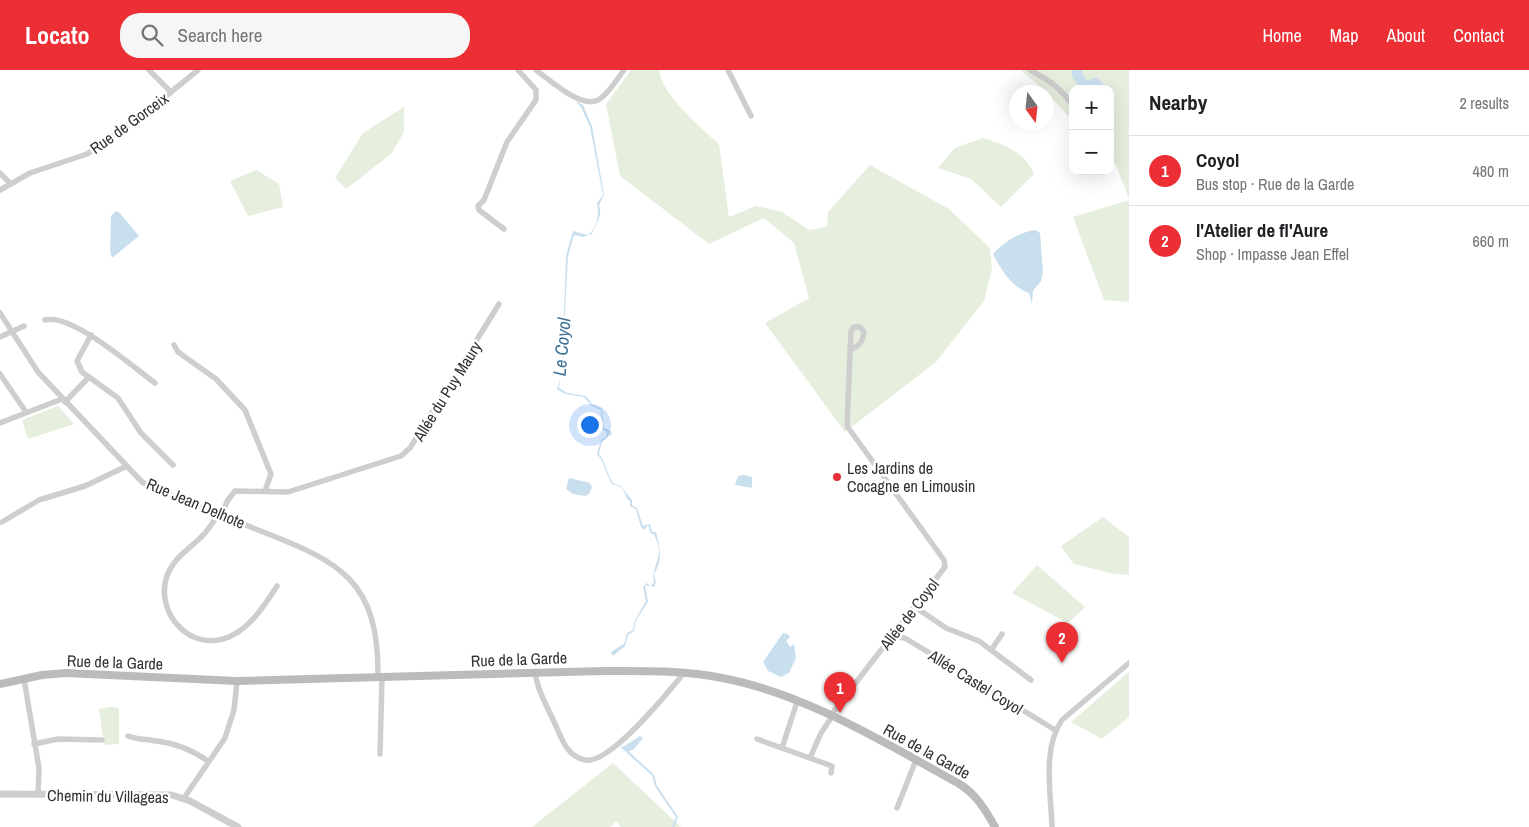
<!DOCTYPE html>
<html lang="en">
<head>
<meta charset="utf-8">
<style>
  body { margin:0; font-family:"Archivo Narrow",sans-serif; background:#f6f6f6; color:#202124 }
  .controls { position:absolute; right:15px; top:15px; display:grid; overflow:hidden; border-radius:10px; box-shadow:0 5px 20px #0002 }
  .controls button { width:45px; height:45px; display:grid; place-items:center; padding:0; border:0; border-bottom:1px solid #e0e0e0; background:#fff; color:#202124; font:25px sans-serif }
  .compass { position:absolute; left:1009px; top:15px; width:45px; height:45px; border-radius:50%; background:#fff; box-shadow:0 5px 20px #0002; rotate:165deg }
  .you { position:absolute; left:589px; top:354px; width:18px; height:18px; margin:-12px; border:4px solid #fff; border-radius:50%; background:#1a73e8; box-shadow:0 0 0 8px #1a73e833 }
  .badge { display:grid; place-items:center; width:32px; height:32px; border-radius:50%; background:#ec2e35; color:#fff; font-size:16px; font-weight:700 }
  .pin { position:absolute; translate:-50% -41px; filter:drop-shadow(0 1px 2px #0008) }
  .pin::after { content:''; position:absolute; top:26px; width:18px; height:15px; background:inherit; clip-path:polygon(0 0,100% 0,50% 100%) }
  .list { margin:0; padding:0; list-style:none }
  h2 { display:flex; justify-content:space-between; align-items:center; height:65px; margin:0; padding:0 20px; font-size:21px }
  h2 small { font-size:16px; font-weight:400; color:#757577 }
  .list li { display:grid; grid-template-columns:32px 1fr auto; gap:15px; align-items:center; box-sizing:border-box; height:70px; padding:0 20px; border-top:1px solid #e0e0e0 }
  .list b { display:block; font-size:19px; white-space:nowrap }
  .list p { margin:0; font-size:16px; white-space:nowrap; color:#757577 }
  .list em { font-size:16px; font-style:normal; color:#757577 }
  .icon { flex:none; width:28px; height:28px; fill:none; stroke:currentColor; stroke-width:2; stroke-linecap:round; stroke-linejoin:round }
  .map { position:relative; flex:none; width:1129px; height:757px; overflow:hidden }
  header { display:flex; align-items:center; gap:30px; box-sizing:border-box; height:70px; padding:0 25px; background:#ec2e35; color:#fff }
  header strong { font-size:24px }
  nav { display:flex; gap:28px; margin-inline-start:auto; font-size:18px }
  .search { width:350px; height:45px; background:#f6f6f6; display:flex; align-items:center; gap:12px; box-sizing:border-box; padding:0 18px; border-radius:20px; color:#757577; font-size:19px }
  main { display:flex }
  aside { flex:1; background:#fff }
  .map>svg:first-child { display:block }
</style>
</head>
<body>
<header>
<strong>Locato</strong>
<div class="search"><svg class="icon" aria-label="search" viewBox="0 0 24 24"><circle cx="10" cy="10" r="6"/><path d="M15 15l6 6"/></svg>Search here</div>
<nav><a>Home</a><a>Map</a><a>About</a><a>Contact</a></nav>
</header>
<main>
<div class="map">
<svg width="1129" height="757" viewBox="0 0 1129 757">
  <rect width="100%" height="100%" fill="#fff"/>
  <g fill="#e6eede">
    <path d="M631,0H659C661,24 701,58 719,74L729,147L756,136L782,142L809,160L827,157L828,142L870,95L949,139L990,178L992,198L984,231L936,292L845,362L765,253L809,228L794,173L764,148L709,174L620,106L606,34Z"/>
    <path d="M1021,0H1129V129L1116,95L1110,89V19H1073V51L1046,22Z"/>
    <path d="M404,37V62L391,84L346,119L335,108L363,63Z"/>
    <path d="M983,68C1005,75 1025,82 1034,104L1001,137L971,109L938,98L955,78Z"/>
    <path d="M256,100L279,114L283,137L248,146L230,111Z"/>
    <path d="M1129,130V232L1104,230L1073,147Z"/>
    <path d="M58,336L74,354L28,369L22,350Z"/>
    <path d="M1103,447L1129,467V505L1110,503L1074,494L1061,476Z"/>
    <path d="M1037,495L1085,537L1068,553L1012,523Z"/>
    <path d="M1129,602V647L1102,669L1071,652Z"/>
    <path d="M111,637L119,638V674L104,675L99,639Z"/>
    <path d="M613,693L681,757H621L616,751L610,757H532Z"/>
  </g>
  <g fill="#cadfee">
    <path d="M1076,0H1078L1085,15L1090,16L1094,10L1099,15L1087,19L1075,6Z"/>
    <path d="M575,31L583,35L592,56L604,125L599,135C603,147 596,153 592,164L583,167L574,165L568,186L564,261L566,272L559,318L567,323L586,326L592,334L602,339L604,358L611,361L612,364L602,371L599,384C607,394 606,404 614,414L620,415L632,430V435L637,438L643,456L650,454L652,462H656C660,477 663,490 654,504L656,512L654,517L645,515L648,532L636,550L634,561L628,565L625,576L613,586L611,582L624,574L627,563L633,560L635,550L646,531L643,517L646,513L651,516L654,512C651,502 659,491 659,480C659,475 656,469 654,464H651L648,455L644,460L641,457L636,439L630,436V431L627,429C625,423 623,415 613,415C605,405 606,394 597,384L601,370L606,367L607,362L603,360L601,340L591,335L584,327L565,324L557,319L561,307L563,272L566,186L573,161L588,165C598,157 599,145 597,133L603,125L590,57L581,37Z"/>
    <path d="M116,141L119,142L139,166L112,188L110,181L111,146Z"/>
    <path d="M1035,160L1040,163L1043,202L1041,211L1033,221L1032,234L1029,223C1012,218 1000,198 993,184C1003,172 1020,162 1035,160Z"/>
    <path d="M744,405L752,407V418L735,415L738,406Z"/>
    <path d="M569,408L590,413L592,417L589,424L585,426L573,424L566,419Z"/>
    <path d="M783,563L788,564L790,567L786,571L790,577L794,574L796,588L789,603L781,607L768,601L763,592Z"/>
    <path d="M640,666L643,668L634,679L628,682L623,677Z"/>
  </g>
  <g fill="none" stroke-linecap="round" stroke-linejoin="round">
    <path stroke="#cadfee" stroke-width="2" d="M622,677L653,705L656,716L677,747L673,757"/>
    <path stroke="#cadfee" stroke-width="10" d="M1077,0V5L1084,15L1089,17L1095,13L1102,19"/>
    <g stroke="#cecece" stroke-width="5.5">
      <path d="M149,0L171,22"/>
      <path d="M536,0C550,10 581,39 598,30C608,25 617,9 624,0"/>
      <path d="M728,0L751,46"/>
      <path d="M1030,0C1049,10 1061,18 1073,36"/>
      <path d="M0,103L11,114"/>
      <path d="M0,120L30,103L87,84L149,40L198,0"/>
      <path d="M504,159L479,140L478,136L484,130L507,72L536,30V20L518,0"/>
      <path d="M0,243L38,302L142,412L155,419C189,432 224,446 258,460C341,492 379,510 378,608"/>
      <path d="M45,250C72,243 133,297 155,313"/>
      <path d="M91,265L77,291L82,302L118,328L141,363L173,395"/>
      <path d="M0,267L24,256"/>
      <path d="M174,275L178,282L216,309L245,340L271,404L265,421"/>
      <path d="M0,304L26,342"/>
      <path d="M65,332L89,307"/>
      <path d="M0,353L62,329"/>
      <path d="M219,444C214,450 210,457 205,463C192,478 172,487 166,509C157,542 187,579 223,569C248,562 264,536 277,516"/>
      <path d="M221,445L228,430L235,421L288,422L401,386L410,378L499,234"/>
      <path d="M2,452L39,430L85,416L127,396"/>
      <path d="M915,537L946,558L979,571L1031,610"/>
      <path d="M896,567L905,568L1055,660"/>
      <path d="M992,579L1002,564"/>
      <path d="M535,602C537,620 549,640 556,656C562,670 568,687 585,690C610,695 668,622 684,603"/>
      <path d="M24,609L39,698L38,725"/>
      <path d="M831,645L888,571L896,567L898,558L945,497L944,490L847,356L851,261L854,257H860L864,262C863,272 859,276 850,280"/>
      <path d="M128,666C138,670 146,669 156,671C176,673 192,680 208,691"/>
      <path d="M757,669L832,696L831,703"/>
      <path d="M34,674L58,669L102,670"/>
      <path d="M782,678L797,632"/>
      <path d="M380,684L382,608"/>
      <path d="M810,688L821,663L833,645"/>
      <path d="M184,728L225,668L234,640L237,611"/>
      <path d="M897,738L916,690"/>
      <path d="M1052,757C1051,724 1042,678 1062,650L1129,593"/>
    </g>
    <path stroke="#cecece" stroke-width="7" d="M0,724L172,725L190,731L238,757"/>
    <path stroke="#bbb" stroke-width="8" d="M0,614L42,605L66,603L237,611L604,601C644,601 683,600 722,608C804,623 885,673 958,713C976,724 985,739 995,757"/>
  </g>
  <circle fill="#ec2e35" stroke="#fff" stroke-width="2" cx="837" cy="407" r="5"/>
  <g text-anchor="middle" stroke-width="5" stroke-linejoin="round" paint-order="stroke">
    <g font-size="16" fill="#313131" stroke="#fff">
      <text transform="translate(129 53) rotate(-36)" y="6">Rue de Gorceix</text>
      <text transform="translate(447 321) rotate(-58)" y="6">Allée du Puy Maury</text>
      <text transform="translate(196 433) rotate(23)" y="6">Rue Jean Delhote</text>
      <text transform="translate(909 544) rotate(-52)" y="6">Allée de Coyol</text>
      <text transform="translate(519 589) rotate(-2)" y="6">Rue de la Garde</text>
      <text transform="translate(115 592) rotate(2)" y="6">Rue de la Garde</text>
      <text transform="translate(976 612) rotate(32)" y="6">Allée Castel Coyol</text>
      <text transform="translate(927 681) rotate(29)" y="6">Rue de la Garde</text>
      <text transform="translate(108 726) rotate(1)" y="6">Chemin du Villageas</text>
    </g>
    <g font-size="16" fill="#313131" stroke="#fff" text-anchor="start">
      <text x="847" y="404">Les Jardins de<tspan x="847" dy="18">Cocagne en Limousin</tspan></text>
    </g>
    <g font-size="18" font-style="italic" fill="#3a6f97" stroke="#fff">
      <text transform="translate(562 277) rotate(-85)" y="6">Le Coyol</text>
    </g>
  </g>
</svg>
<div class="controls">
<button>+</button>
<button>−</button>
</div>
<svg class="compass" viewBox="-18 -18 36 36"><path d="M0-13l5 13h-10z" fill="#e53935"/><path d="M0 13l5-13h-10z" fill="#757577"/></svg>
<div class="you"></div>
<div class="pin badge" style="left:840px;top:643px">1</div>
<div class="pin badge" style="left:1062px;top:593px">2</div>
</div>
<aside>
<h2>Nearby<small>2 results</small></h2>
<ul class="list">
<li><span class="badge">1</span><div><b>Coyol</b><p>Bus stop · Rue de la Garde</p></div><em>480 m</em></li>
<li><span class="badge">2</span><div><b>l'Atelier de fl'Aure</b><p>Shop · Impasse Jean Effel</p></div><em>660 m</em></li>
</ul>
</aside>
</main>
</body>
</html>
